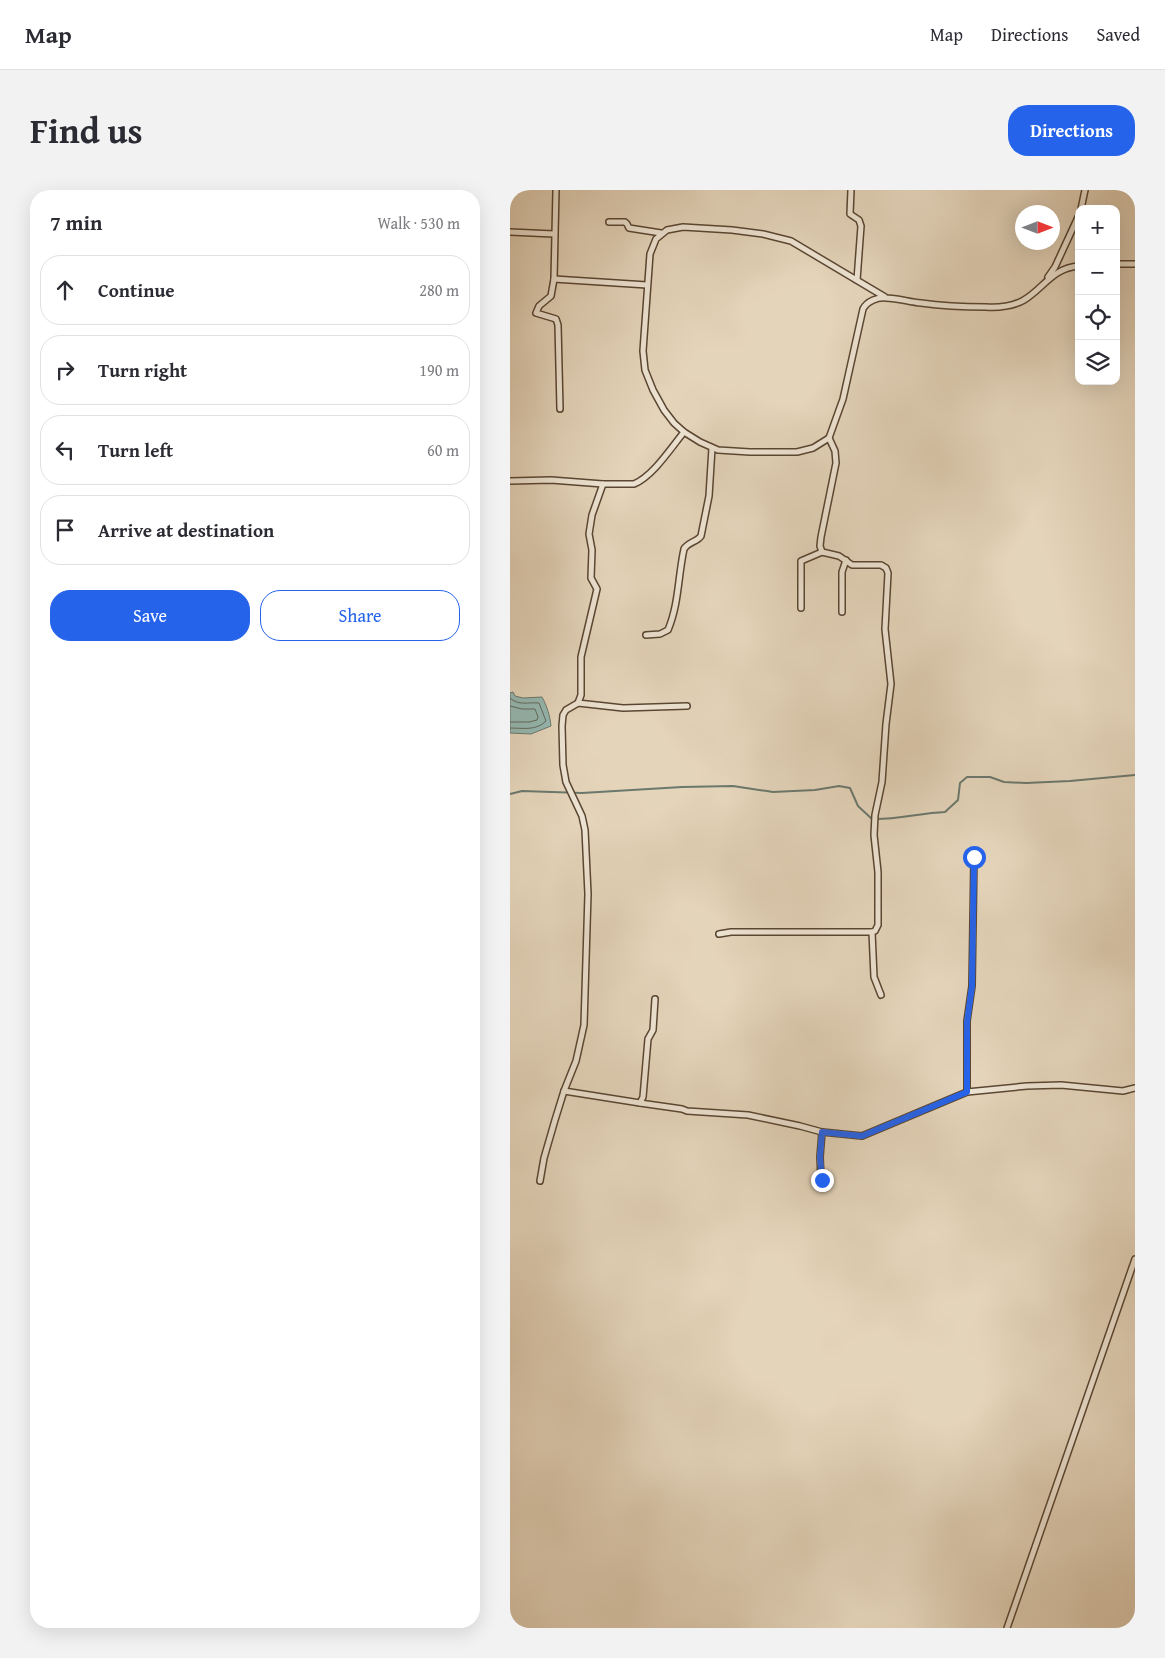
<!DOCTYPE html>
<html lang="en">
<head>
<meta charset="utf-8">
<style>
  body { margin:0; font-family:"Gentium Book Plus",serif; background:#f2f2f3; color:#2b2b33 }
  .controls { position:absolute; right:15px; top:15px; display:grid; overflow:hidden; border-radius:10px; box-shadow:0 5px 20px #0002 }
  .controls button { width:45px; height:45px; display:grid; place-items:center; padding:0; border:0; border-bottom:1px solid #e1e1e2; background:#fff; color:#2b2b33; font:25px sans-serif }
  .compass { position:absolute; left:505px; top:15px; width:45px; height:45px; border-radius:50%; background:#fff; box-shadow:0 5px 20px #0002; rotate:90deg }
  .stop { position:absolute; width:15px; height:15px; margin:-11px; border:4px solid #2563eb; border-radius:50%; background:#fff }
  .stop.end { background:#2563eb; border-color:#fff; box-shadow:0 1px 5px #0008 }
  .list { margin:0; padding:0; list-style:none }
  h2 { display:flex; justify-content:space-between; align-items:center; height:65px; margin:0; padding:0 20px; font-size:21px }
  h2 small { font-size:16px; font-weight:400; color:#7c7c81 }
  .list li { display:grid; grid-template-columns:32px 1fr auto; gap:15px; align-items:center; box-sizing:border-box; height:70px; margin:0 10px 10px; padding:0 10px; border:1px solid #e1e1e2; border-radius:20px }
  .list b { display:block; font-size:19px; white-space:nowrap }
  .list em { font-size:16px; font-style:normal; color:#7c7c81 }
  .actions { display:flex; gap:10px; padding:15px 20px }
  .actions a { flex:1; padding:11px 0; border:1px solid #2563eb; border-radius:20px; text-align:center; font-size:18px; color:#2563eb }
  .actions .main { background:#2563eb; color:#fff }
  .icon { flex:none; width:28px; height:28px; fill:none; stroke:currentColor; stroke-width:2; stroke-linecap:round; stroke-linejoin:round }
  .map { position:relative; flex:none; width:625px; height:1438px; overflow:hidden; border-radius:20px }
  header { display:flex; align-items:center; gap:30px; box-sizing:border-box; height:70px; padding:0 25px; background:#fff; border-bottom:1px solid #e1e1e2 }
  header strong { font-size:24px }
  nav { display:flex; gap:28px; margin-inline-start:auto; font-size:18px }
  .intro { display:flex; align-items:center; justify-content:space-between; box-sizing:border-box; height:120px; padding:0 30px }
  h1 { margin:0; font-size:35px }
  .button { padding:12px 22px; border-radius:20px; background:#2563eb; color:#fff; font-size:18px; font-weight:700 }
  main { display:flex; gap:30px; padding:0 30px }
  aside { flex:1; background:#fff; border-radius:20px; box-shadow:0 5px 20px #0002 }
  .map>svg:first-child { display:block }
</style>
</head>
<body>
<header>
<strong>Map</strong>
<nav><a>Map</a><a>Directions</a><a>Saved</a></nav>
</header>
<div class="intro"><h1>Find us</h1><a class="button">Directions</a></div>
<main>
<aside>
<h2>7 min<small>Walk · 530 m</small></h2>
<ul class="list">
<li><svg class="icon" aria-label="ahead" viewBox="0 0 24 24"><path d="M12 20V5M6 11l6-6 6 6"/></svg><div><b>Continue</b></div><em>280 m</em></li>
<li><svg class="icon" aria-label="right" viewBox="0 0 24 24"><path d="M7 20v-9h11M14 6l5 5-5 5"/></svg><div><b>Turn right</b></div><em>190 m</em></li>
<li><svg class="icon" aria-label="left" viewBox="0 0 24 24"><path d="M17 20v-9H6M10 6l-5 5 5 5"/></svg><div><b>Turn left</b></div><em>60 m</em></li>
<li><svg class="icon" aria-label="arrive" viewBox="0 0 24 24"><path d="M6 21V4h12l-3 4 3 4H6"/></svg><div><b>Arrive at destination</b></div></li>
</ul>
<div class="actions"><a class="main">Save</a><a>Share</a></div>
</aside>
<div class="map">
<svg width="625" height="1438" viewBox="0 0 625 1438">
  <rect width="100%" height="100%" fill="#e4d4ba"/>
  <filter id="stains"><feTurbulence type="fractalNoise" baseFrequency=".004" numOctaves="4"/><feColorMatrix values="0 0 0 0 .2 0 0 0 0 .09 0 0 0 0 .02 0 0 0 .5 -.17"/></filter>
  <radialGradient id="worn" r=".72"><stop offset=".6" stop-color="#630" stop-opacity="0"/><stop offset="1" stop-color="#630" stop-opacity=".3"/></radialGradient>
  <path fill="#95b8b2" stroke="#6b786d" d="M3,502L5,506L13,508L32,507C37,516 40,526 41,536L21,544L0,543V503Z"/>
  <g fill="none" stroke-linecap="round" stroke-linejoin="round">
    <g stroke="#60685c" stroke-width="1">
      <path d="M0,508C8,516 19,512 29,513L36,531C26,541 13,538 0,538"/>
      <path d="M0,516L12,519H25L28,527L27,530L19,532H0"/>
    </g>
    <path stroke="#6b786d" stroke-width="2" d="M0,604L12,601L72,603L172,597L223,596L263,602L305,600L329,596L340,598L348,616L362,629C386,630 410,623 435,622L448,610L450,593L457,587H480L494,592L516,593L560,591L625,585"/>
    <defs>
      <g id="street">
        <path d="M46,0L44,89L41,106L29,116L26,123L46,129L48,135L50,219"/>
        <path d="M341,0L340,24L349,30L351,36L347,90"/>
        <path d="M571,19L575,0"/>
        <path d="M99,32H115L117,34L119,38L151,43"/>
        <path d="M0,42L44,44"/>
        <path d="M606,74H625"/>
        <path d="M538,87L545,77L569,25"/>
        <path d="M44,89L137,95"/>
        <path d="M375,107L281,51L253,44L222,40L173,37L157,40L146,49L140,64L133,161L135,180L143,200L154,220L164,233L174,242L190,252L208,260L240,262H287L303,258L319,248L333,209L353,119C357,111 368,107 376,108C388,108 399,112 411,113C432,116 455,117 476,117C488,118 504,116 514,110C534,98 542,78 569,76"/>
        <path d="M0,291L41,290L93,294H124C143,286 161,258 174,242"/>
        <path d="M312,362L310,356L311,347L326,273L325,261L319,248"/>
        <path d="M332,422V382L336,370"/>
        <path d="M136,445L150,444L158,440C169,414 168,386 174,359C178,352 187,352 191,346L199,306L202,258"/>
        <path d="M68,513L113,518L177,516"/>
        <path d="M362,742L364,787L371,805"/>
        <path d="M209,744L221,742H362L365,741L368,735V682L364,645L365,625L372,592L376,534L381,494L375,439L378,383L376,378L371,375H342L329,366L312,362L291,371V418"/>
        <path d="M54,901L130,913L133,907L138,849L143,840L145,809"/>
        <path d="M457,902V831L462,796L464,667"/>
        <path d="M130,913L172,919L177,921L238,925L290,936L312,942L352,946L457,902L517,896L551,895L613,901L625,898"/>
        <path d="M311,990L310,967L312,942"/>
        <path d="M30,991L34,968L45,930L54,901L66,871L74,835L78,704L75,640L72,626L56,592L53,575L52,536L53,525L56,520L68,513L71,505V467L87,399L81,388L82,360L79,344L82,325L93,294"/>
        <path d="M497,1438L625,1069"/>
      </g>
    </defs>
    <use href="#street" stroke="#5a4633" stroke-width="8"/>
    <use href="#street" stroke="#ede3d2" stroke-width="5"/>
  </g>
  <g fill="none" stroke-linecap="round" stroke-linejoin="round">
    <path stroke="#2563eb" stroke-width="6" d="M312,990L310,967L312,942L352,946L457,902V832L462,796L464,667"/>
  </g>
  <rect width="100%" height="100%" filter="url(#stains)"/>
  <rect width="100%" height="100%" fill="url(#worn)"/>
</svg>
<div class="controls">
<button>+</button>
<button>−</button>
<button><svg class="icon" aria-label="locate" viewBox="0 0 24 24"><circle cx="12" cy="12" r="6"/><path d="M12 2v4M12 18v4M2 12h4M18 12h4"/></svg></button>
<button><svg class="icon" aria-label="layers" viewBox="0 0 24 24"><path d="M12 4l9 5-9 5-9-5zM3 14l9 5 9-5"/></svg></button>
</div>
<svg class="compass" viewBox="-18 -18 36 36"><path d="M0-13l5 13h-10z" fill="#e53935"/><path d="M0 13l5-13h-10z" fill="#7c7c81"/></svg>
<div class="stop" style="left:464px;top:667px"></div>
<div class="stop end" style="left:312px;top:990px"></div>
</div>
</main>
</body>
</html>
